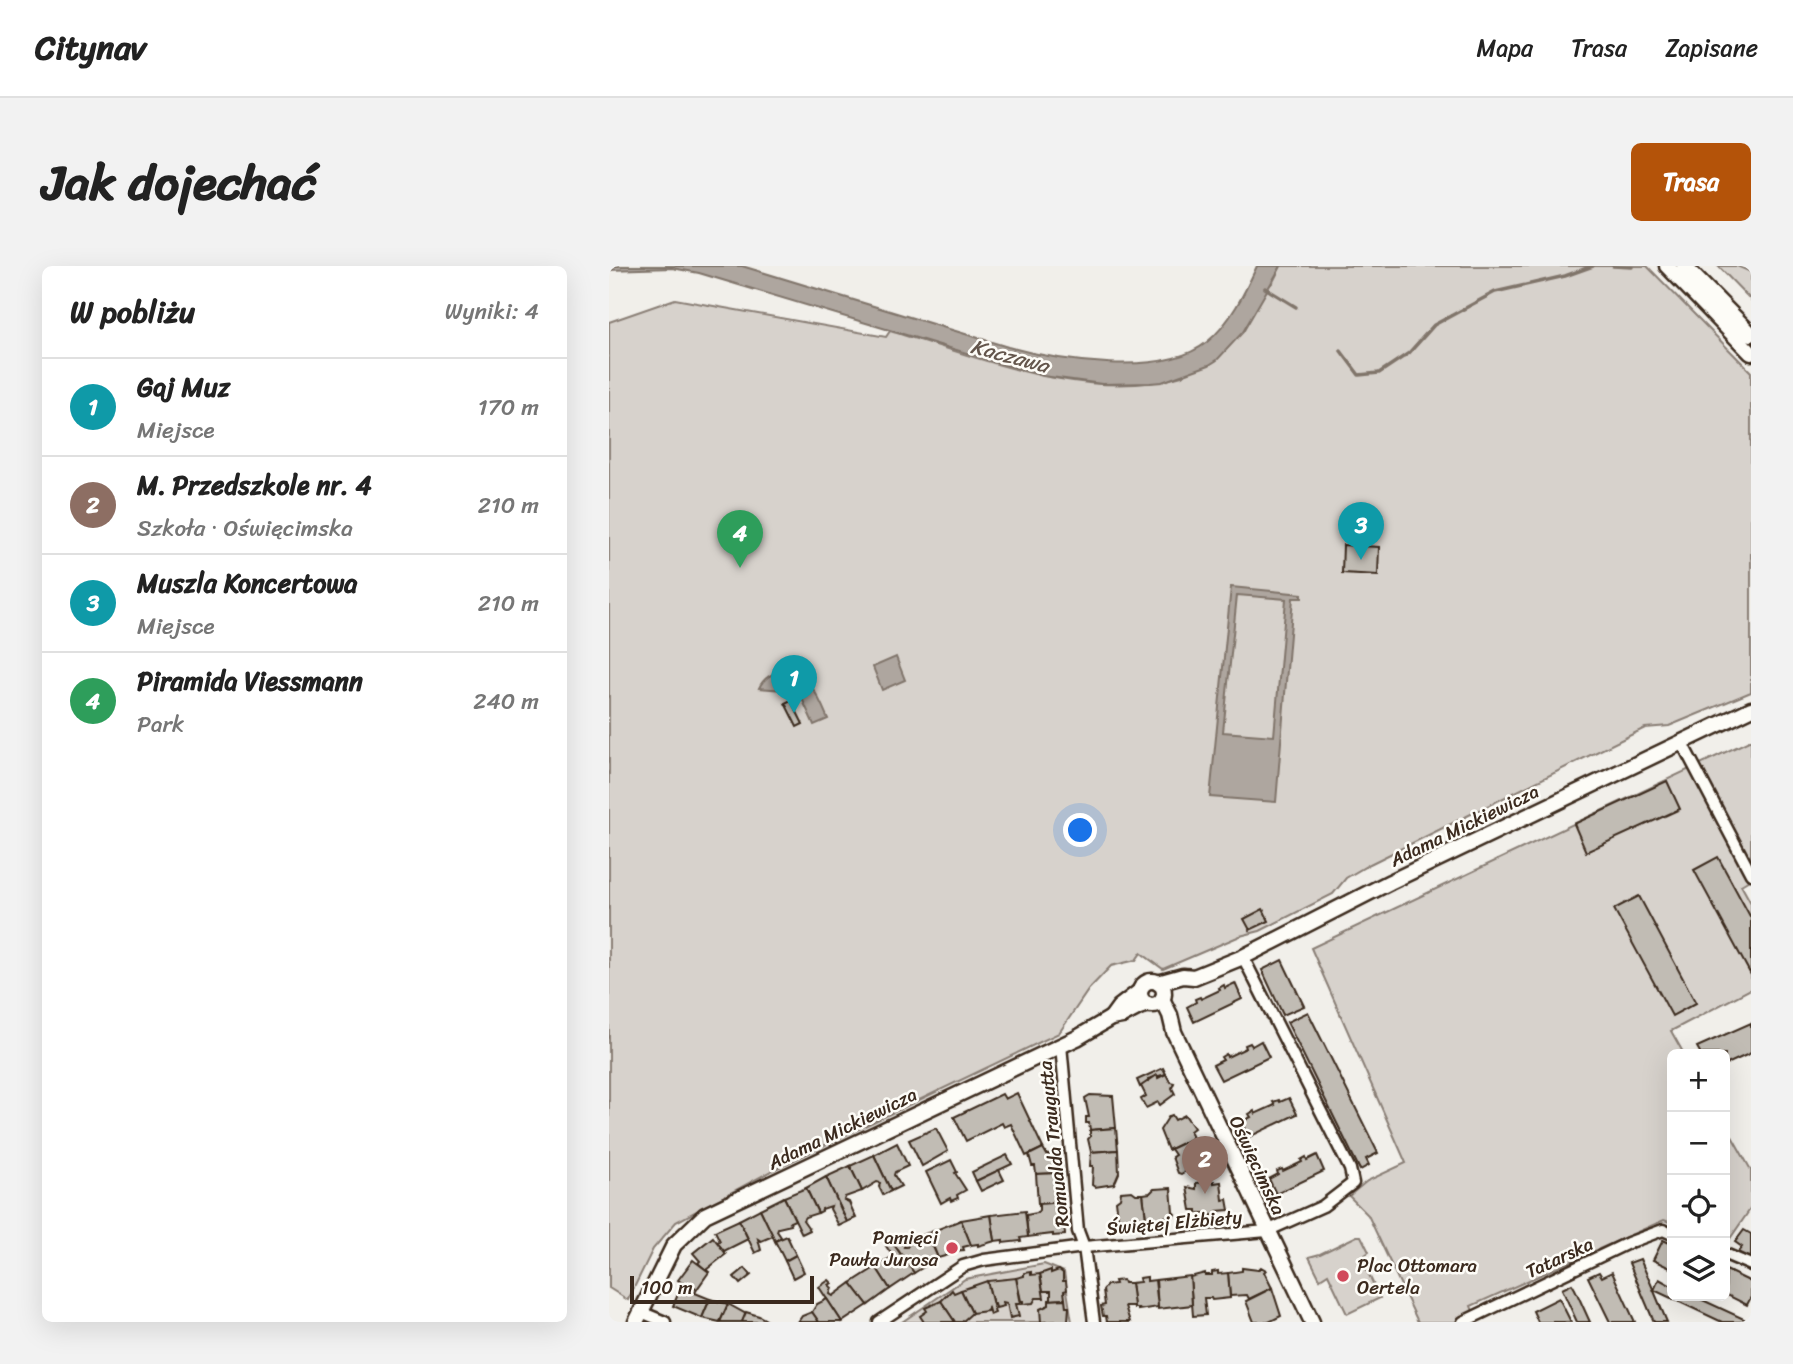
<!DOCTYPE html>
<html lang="pl">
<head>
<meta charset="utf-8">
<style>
  body { margin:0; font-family:Sriracha,sans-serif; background:#f2f2f2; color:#222 }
  .controls { position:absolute; right:21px; bottom:21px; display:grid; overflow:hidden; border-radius:10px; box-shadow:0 7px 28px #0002 }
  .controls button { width:63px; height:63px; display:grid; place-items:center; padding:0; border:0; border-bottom:2px solid #e0e0e0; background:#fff; color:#222; font:35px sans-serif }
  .scale { position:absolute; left:21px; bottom:18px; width:184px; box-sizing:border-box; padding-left:7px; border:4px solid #3b2a1e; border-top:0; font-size:19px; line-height:24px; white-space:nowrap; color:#3b2a1e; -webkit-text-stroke:5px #fdfcf7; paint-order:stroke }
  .you { position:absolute; left:472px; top:565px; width:24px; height:24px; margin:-18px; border:5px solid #fff; border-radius:50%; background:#1a73e8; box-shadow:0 0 0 10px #1a73e833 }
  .badge { display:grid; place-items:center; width:46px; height:46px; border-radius:50%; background:#b45309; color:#fff; font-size:23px; font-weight:700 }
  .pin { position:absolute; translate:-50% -58px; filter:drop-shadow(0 2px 4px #0008) }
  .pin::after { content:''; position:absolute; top:37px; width:24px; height:21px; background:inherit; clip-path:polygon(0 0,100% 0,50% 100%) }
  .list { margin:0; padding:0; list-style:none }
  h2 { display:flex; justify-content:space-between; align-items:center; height:91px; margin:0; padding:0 28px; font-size:30px }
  h2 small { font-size:23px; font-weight:400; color:#767676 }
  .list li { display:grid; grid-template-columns:46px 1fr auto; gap:21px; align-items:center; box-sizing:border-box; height:98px; padding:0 28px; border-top:2px solid #e0e0e0 }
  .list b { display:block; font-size:26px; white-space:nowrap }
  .list p { margin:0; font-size:23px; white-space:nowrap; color:#767676 }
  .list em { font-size:23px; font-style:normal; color:#767676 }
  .icon { flex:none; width:38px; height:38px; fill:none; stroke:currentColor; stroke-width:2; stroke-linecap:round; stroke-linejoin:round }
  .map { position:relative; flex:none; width:1142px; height:1056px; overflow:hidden; border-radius:10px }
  header { display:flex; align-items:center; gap:42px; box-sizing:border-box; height:98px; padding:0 35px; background:#fff; border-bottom:2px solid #e0e0e0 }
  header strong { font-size:33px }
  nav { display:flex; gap:38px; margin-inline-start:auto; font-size:24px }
  .intro { display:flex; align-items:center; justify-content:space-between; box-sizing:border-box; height:168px; padding:0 42px }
  h1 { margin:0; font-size:49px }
  .button { padding:18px 32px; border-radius:10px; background:#b45309; color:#fff; font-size:24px; font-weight:700 }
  main { display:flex; gap:42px; padding:0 42px }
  aside { flex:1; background:#fff; border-radius:10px; box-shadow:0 7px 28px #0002 }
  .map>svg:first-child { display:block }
</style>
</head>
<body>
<header>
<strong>Citynav</strong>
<nav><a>Mapa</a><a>Trasa</a><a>Zapisane</a></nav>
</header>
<div class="intro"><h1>Jak dojechać</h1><a class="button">Trasa</a></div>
<main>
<aside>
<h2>W pobliżu<small>Wyniki: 4</small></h2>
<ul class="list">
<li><span class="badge" style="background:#0f9aa8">1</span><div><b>Gaj Muz</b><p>Miejsce</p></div><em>170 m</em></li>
<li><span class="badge" style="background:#8d6e63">2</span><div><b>M. Przedszkole nr. 4</b><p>Szkoła · Oświęcimska</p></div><em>210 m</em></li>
<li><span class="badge" style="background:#0f9aa8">3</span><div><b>Muszla Koncertowa</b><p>Miejsce</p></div><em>210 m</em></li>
<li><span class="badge" style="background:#2e9e5b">4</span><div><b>Piramida Viessmann</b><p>Park</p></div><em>240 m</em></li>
</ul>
</aside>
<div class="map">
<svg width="1142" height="1056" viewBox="0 0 1142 1056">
  <rect width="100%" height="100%" fill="#f1efea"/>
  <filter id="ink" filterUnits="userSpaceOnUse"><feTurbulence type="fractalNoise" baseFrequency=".0143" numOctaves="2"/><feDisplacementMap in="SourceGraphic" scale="14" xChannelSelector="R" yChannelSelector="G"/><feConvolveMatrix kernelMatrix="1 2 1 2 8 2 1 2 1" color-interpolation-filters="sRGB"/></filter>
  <g filter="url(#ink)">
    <g fill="#d7d2cc" stroke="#897e75" stroke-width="2">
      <path d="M672,0H1038L1142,106V426L1060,460L1036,462L761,598L737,612L724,628L651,665L631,670L554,703L532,687L527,694L502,700L480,723L450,767L164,904L67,956L44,983L19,1034L0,1022V56L66,33L277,71L281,65C370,91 480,138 573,110L664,16Z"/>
      <path d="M1109,0H1128L1142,6V34Z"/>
      <path d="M1142,474V613L1132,619L1142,637V723L1062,765L1075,788H1063V957L1055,954L862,1040L866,1050L852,1056H809L759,949L740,930L758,915L797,897L702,682Z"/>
      <path d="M1116,858L1142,904V942L1118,977L1116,976Z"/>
      <path d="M748,970H752L760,986L752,992L771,1032L738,1048L719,1008L711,1013L700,991L711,988Z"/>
      <path d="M435,998L455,1006L463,1056H293L356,1013Z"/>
    </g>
    <g fill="#aea69f" stroke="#80746b" stroke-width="2" fill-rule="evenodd">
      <path d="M0,0H133L399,81C450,95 554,112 598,76C621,58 636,26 648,0H672L634,66L608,94L600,99L553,116L541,117L493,118L434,110L90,7L63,2L0,4Z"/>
      <path d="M622,321L693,328V332H684L667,536L601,531ZM628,329L677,333L665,470L614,466Z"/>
      <path d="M287,391L296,414L273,424L264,401Z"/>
      <path d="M174,404C200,406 210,432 219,453L205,459L191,428L187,429L175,424L150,422C155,411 163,408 174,404Z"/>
    </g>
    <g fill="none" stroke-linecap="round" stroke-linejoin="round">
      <g stroke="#80746b" stroke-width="3.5">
        <path d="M1004,0L1023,1"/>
        <path d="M656,22L687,41"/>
        <path d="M732,85L750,109L770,107L800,87L825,59L886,26L956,10L984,0"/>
      </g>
    </g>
    <g fill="#c1bcb4" stroke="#3b2a1e" stroke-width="2">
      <path d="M734,279L770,281L769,309L733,307Z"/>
      <path d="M182,434L194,458L188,461L176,437Z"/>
      <path d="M1058,515L1071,543L977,586L965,558Z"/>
      <path d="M1109,591L1142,652V709L1085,604Z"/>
      <path d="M1030,630L1087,737L1063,750L1005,643Z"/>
      <path d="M654,643L660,655L641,664L635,653Z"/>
      <path d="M673,694L695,740L674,749L653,704Z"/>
      <path d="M626,717L633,733L585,756L578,741L587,736L586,733L591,731L592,733L611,724L610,722L615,719L616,722Z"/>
      <path d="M699,746L769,887L757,893L760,899L751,904L678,756Z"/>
      <path d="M1142,757V787L1116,799V788H1092L1088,781Z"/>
      <path d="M652,775L660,791L612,814L604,799L614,794L612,791L617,788L618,791L637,782L636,779L641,777L643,780Z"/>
      <path d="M554,802L557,808L539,813L540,816L531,821L528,814Z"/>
      <path d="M557,808L561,816L565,817L563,822L566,828L551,839L549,836L537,842L532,833L537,830L532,820L548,809L549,812Z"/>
      <path d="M408,827L434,882L417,890L402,858L395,861L393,857L357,875L345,851L393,828L396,833Z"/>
      <path d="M481,829L504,830L507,862L481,864L480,857H477V851H480L476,832Z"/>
      <path d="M680,832L688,848L640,871L632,856L642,851L640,848L645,845L646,848L666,839L664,836L670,834L671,836Z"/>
      <path d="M563,849L566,854L576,849L585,862L581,865L584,872L559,884L551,864L560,850Z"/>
      <path d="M327,862L339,885L313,900L300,874Z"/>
      <path d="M507,862L509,884L482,886L479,873L481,871V864Z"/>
      <path d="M584,872L588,879L593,878L597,893L572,908L569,907L563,891L566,889L562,883L559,884Z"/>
      <path d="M288,877L299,900L286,906L285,909L292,920L282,925L265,889Z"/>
      <path d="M434,882L438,889L450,888L451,907L427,908L426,900H423L420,889Z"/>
      <path d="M509,884L510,907L507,914L505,918L486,921L483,919L484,900H481L482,886Z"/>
      <path d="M265,889L282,925L274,929L270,921L271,917L268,916L253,925L241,900Z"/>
      <path d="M398,889L403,898L367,915L363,906Z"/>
      <path d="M708,889L715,905L667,928L660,913L669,908L668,905L673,903L674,905L693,896L692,894L697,891L698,894Z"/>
      <path d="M342,894L348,906L346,907L357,924L348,929L349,932L342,935L341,932L332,937L317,906Z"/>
      <path d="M241,900L253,925L236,931L235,934L240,936L247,952L238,956L217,911Z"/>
      <path d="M390,904L395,914L372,925L367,915Z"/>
      <path d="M451,907L454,936L429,938L427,908Z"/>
      <path d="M217,911L238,956L230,960L221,943L222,940L213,943V945L209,947L197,922Z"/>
      <path d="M605,915V917L612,916L614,934L618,933L620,944L608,945L605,949L599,950L595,947H588V944H582L578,921L587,923V917Z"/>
      <path d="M197,922L209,947L196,951L194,954L201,964L193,968L175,931Z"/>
      <path d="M562,922L564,946L566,948L563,952L556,951V954L537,953L534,928L541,927L545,923Z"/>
      <path d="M523,925L527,928H534L537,953L518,958L517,954L513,955L511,958L507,954L509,951L507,935L511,932L512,926Z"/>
      <path d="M175,931L186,954L181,956L182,959L169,962L168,965L172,971L166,975L151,943Z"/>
      <path d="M454,936L456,969L444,970V968L419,971L417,949L428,947L430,944V938Z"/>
      <path d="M151,943L164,970L152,975L149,973L152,984L146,987L130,954Z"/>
      <path d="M416,945L419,971L411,972L412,975L394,977V974L386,975L382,949Z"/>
      <path d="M382,949L386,975L369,980V978L362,979L352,954Z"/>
      <path d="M130,954L139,973L115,985L108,976L111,975L106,965Z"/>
      <path d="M352,954L362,979L354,981L355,984L343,985V988L329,992L319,967Z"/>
      <path d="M1135,964L1142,968V994L1129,986L1133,981L1126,976Z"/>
      <path d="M318,967L329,992L305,1007L282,974L290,969L296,978L295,981H298L302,975Z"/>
      <path d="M178,970L187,989L176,995L166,975Z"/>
      <path d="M104,971L117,988L97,1004L89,997L91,995L84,987Z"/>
      <path d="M1054,974L1063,978V1003L1044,994Z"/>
      <path d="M283,976L305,1007L281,1023L267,1001L284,990L285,987L281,986L277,980Z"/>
      <path d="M187,989L195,1006L184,1012L176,995Z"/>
      <path d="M1031,993L1045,1025L1058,1056H1045L1020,997Z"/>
      <path d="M84,994L100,1006L88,1023L77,1020L69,1014Z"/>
      <path d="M267,1001L281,1023L259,1039L242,1017Z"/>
      <path d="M652,1001L657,1004L655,1006L663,1022L640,1033L638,1029L621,1030L619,1007L633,1005V1002L649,1004Z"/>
      <path d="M136,1002L142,1009L131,1018L125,1011Z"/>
      <path d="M442,1004V1007L450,1004L454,1007V1015H457L458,1024L455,1025L456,1033L442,1034V1025H434L431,1008Z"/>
      <path d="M1117,1004L1142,1016V1031L1138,1039L1116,1028Z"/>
      <path d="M609,1005V1008L619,1007L621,1032L603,1034L602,1032H595L597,1049L584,1050L581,1011L596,1007V1009H603V1006Z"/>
      <path d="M422,1006V1009L431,1008L435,1032H427L424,1037L414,1038V1035H412L407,1012L415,1010V1007Z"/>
      <path d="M990,1006L993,1011L1003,1006L1026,1056H1001L979,1011Z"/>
      <path d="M581,1010L583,1039L549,1043L547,1014Z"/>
      <path d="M538,1011V1015L546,1014L549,1041L529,1044V1042H525L522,1017L531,1016L530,1012Z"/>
      <path d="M407,1012L412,1038H407L410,1050L401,1052L398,1037L394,1036L395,1040L387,1042L386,1038H384L378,1015Z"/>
      <path d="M1050,1013L1063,1020V1030H1085L1135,1053L1134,1056H1113L1045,1024Z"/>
      <path d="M220,1014L223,1017L220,1019L223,1022L221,1028L224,1030L242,1017L259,1039L233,1056L210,1021Z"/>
      <path d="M514,1014L515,1017H522L525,1040H516L521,1056H498L497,1050H494L492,1040L496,1039L494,1024L498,1019L506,1018L505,1015Z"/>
      <path d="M378,1015L386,1047L381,1049L379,1042L378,1045L363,1047L352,1024Z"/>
      <path d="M963,1018L966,1023L981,1056H968L953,1023Z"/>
      <path d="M77,1020L88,1023L86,1027L101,1033L93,1052L64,1040L72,1021L75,1023Z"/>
      <path d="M663,1022L672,1050L660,1056H645L637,1035Z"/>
      <path d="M343,1024L345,1027L352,1024L363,1047L353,1056H346L332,1035Z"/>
      <path d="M950,1032L962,1056H929L924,1045Z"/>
      <path d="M101,1033L119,1038L111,1056L93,1052Z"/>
      <path d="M218,1033L233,1056H210L203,1046L208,1038Z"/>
      <path d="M456,1033L457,1041H460L459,1055L432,1056L431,1043L440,1039V1034Z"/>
      <path d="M332,1035L346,1056H315L311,1050L318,1045L316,1042Z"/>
      <path d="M119,1038L137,1048L133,1056H111Z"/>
      <path d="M137,1046L150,1050L157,1054L156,1056H133Z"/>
      <path d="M203,1046L210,1056H189L193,1050Z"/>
    </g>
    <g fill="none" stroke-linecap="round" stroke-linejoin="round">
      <defs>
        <g id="street">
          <path d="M1072,475L1142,608"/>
          <path d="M452,779L469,965L475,981L485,1056"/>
          <path d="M1116,988L1142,999"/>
          <path d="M32,1046L56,1056"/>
          <path d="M270,1056L354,1000L375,994L475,981L658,965L714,940L744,917L741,903L634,691"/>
          <path d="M854,1056L1019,977L1054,964L1063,968"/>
        </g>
        <g id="secondary">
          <path d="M1058,0L1142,87"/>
          <path d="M1075,0L1142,68"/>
          <circle cx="543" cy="727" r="12"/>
          <path d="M549,717L574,710L585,711L634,691L781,616L1142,443"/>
          <path d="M553,733L561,749L565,766L703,1056"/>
          <path d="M502,752L510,741L531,725"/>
          <path d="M27,1056L65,979L96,949L468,772L502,752L513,750L530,741L539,738"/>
        </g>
      </defs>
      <use href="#street" stroke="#3b2a1e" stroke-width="15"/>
      <use href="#secondary" stroke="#3b2a1e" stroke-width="19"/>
      <use href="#street" stroke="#fdfcf7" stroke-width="10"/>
      <use href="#secondary" stroke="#fdfcf7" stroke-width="14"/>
    </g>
  </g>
  <g fill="#d1495b" stroke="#fdfcf7" stroke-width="2.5">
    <circle cx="343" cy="982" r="7"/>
    <circle cx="734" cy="1010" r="7"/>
  </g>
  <g text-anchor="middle" stroke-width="5" stroke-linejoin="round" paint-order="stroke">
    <g font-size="19" fill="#3b2a1e" stroke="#fdfcf7">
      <text transform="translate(855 559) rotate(-26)" y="7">Adama Mickiewicza</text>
      <text transform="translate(233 862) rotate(-26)" y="7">Adama Mickiewicza</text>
      <text transform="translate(444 878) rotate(-96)" y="7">Romualda Traugutta</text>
      <text transform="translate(649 899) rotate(65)" y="7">Oświęcimska</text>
      <text transform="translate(565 956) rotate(-5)" y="7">Świętej Elżbiety</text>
      <text transform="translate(950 991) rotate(-25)" y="7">Tatarska</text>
    </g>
    <g font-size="19" fill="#3b2a1e" stroke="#fdfcf7" text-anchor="end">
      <text x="329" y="978">Pamięci<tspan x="329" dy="22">Pawła Jurosa</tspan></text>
      <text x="748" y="1006" text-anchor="start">Plac Ottomara<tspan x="748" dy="22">Oertela</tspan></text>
    </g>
    <g font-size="21" font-style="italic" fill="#63554b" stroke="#fdfcf7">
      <text transform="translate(401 90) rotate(15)" y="7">Kaczawa</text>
    </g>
  </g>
</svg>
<div class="controls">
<button>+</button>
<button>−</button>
<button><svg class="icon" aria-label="locate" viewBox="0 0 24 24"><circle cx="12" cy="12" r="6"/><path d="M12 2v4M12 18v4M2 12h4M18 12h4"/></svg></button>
<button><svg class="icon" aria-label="layers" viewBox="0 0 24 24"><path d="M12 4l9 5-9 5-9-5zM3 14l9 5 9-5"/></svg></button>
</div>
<div class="scale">100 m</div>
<div class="you"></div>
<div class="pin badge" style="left:185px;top:447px;background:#0f9aa8">1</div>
<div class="pin badge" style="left:596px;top:928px;background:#8d6e63">2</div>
<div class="pin badge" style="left:752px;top:294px;background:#0f9aa8">3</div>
<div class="pin badge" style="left:131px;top:302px;background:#2e9e5b">4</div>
</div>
</main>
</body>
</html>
